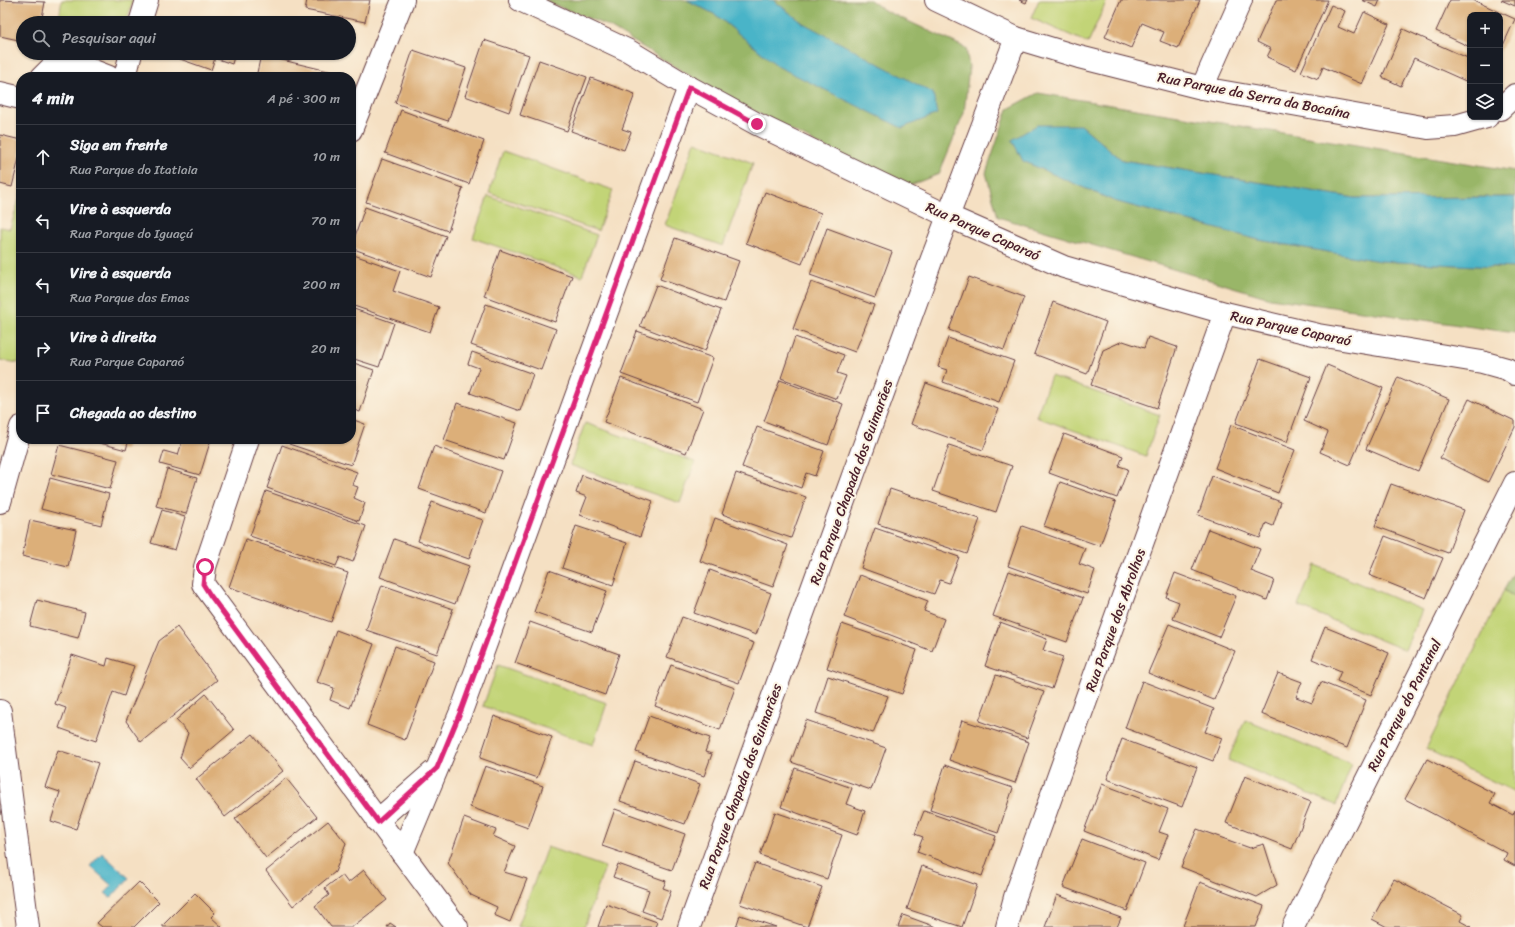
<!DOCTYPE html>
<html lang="pt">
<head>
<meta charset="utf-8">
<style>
  body { margin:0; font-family:Sriracha,sans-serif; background:#20242c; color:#f1f3f6 }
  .controls { position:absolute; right:12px; top:12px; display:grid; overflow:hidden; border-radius:8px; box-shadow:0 1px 3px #0004 }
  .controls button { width:36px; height:36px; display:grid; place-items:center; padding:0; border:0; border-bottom:1px solid #363941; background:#171b24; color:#f1f3f6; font:20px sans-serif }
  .stop { position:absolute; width:12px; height:12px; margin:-9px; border:3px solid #db2777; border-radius:50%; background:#fff }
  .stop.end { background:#db2777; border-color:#fff; box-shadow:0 1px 4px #0008 }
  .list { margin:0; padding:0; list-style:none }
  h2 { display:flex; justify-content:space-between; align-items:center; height:52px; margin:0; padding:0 16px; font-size:17px }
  h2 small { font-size:13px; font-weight:400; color:#9ea1a6 }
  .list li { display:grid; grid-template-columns:26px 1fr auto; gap:12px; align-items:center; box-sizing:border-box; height:64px; padding:0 16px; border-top:1px solid #363941 }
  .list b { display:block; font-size:15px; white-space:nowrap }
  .list p { margin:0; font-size:13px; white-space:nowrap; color:#9ea1a6 }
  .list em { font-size:13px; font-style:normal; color:#9ea1a6 }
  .icon { flex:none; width:22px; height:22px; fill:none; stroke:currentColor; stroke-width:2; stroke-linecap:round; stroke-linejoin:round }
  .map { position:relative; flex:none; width:1515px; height:927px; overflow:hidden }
  .search { position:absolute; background:#171b24; box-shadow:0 1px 3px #0004; left:16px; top:16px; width:340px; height:44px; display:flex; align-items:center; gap:10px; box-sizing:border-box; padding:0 14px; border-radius:22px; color:#9ea1a6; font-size:15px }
  .panel { position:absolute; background:#171b24; box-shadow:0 1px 3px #0004; left:16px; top:72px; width:340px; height:372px; border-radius:16px }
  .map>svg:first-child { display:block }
</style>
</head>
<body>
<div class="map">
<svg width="1515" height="927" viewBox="0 0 1515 927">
  <rect width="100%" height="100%" fill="#fcf5e5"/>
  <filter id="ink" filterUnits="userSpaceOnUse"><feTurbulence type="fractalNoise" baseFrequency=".025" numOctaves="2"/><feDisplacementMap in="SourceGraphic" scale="8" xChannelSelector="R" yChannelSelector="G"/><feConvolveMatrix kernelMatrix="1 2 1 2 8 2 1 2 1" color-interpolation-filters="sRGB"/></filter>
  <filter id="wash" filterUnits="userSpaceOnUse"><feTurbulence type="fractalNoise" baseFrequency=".012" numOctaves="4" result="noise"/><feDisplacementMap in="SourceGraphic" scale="16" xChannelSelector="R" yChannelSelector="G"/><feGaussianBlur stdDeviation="0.9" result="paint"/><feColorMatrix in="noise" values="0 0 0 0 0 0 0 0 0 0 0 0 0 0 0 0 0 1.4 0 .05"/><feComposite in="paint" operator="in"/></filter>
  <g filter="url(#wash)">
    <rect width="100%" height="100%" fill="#f5e0c3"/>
    <g fill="#c2d477" stroke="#867a51">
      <path d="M62,0H133L126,23H58Z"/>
      <path d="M1039,0H1107L1088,43L1031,18Z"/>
      <path d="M695,142L753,163L723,246L665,225Z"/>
      <path d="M503,151L613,190L598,231L489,193Z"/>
      <path d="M21,193V356L19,363L0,360V227L10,229Z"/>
      <path d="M488,196L597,235L582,276L473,238Z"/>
      <path d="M1051,376L1160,415L1146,456L1036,417Z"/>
      <path d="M585,423L695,462L680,503L570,465Z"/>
      <path d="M1315,565L1422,610L1405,650L1298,606Z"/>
      <path d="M1504,590L1515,598V792L1426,749Z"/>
      <path d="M498,665L607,703L593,745L483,706Z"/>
      <path d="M1245,720L1352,764L1336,805L1228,760Z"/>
      <path d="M547,847L605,867L584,927H518Z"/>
    </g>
    <g fill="#99b668" stroke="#726a4a">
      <path d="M542,0H687L716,15L779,67L803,23L773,0H870L884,10L966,48L969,67L964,113L939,174L903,188L717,92L608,26Z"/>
      <path d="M1038,93L1515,171V197L1355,198L1122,160L1081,125L1023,161L1114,201L1259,240L1380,261L1515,268V333L1270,298L998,217L986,173L1008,109Z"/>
      <path d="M1515,570V598L1504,590Z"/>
    </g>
    <g fill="#4ab4c8" stroke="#4a6a7a">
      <path d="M687,0H773L803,23L933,93L937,114L902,128L779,67L716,15Z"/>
      <path d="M1037,125H1081L1122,160L1355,198L1515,197V268L1380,261L1259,240L1114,201L1023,161L1012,140Z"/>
      <path d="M102,853L129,878L111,898L105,893L112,886L90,866Z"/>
    </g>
    <g id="blocks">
      <g fill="#dcaf79">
        <path d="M0,0L45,2L41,23H23V41L0,36Z"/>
        <path d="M307,0H370L365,22L305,10Z"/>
        <path d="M1019,0H1028L1026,3Z"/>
        <path d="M1121,0H1200L1178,48L1160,41L1164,32L1142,23L1131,48L1105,37Z"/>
        <path d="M1276,0H1328L1296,70L1267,57L1271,49L1257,42Z"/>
        <path d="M1362,0H1380L1377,7Z"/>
        <path d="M1450,0H1473L1515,19L1500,52V15H1470V47L1436,31Z"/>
        <path d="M1501,0H1515V6Z"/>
        <path d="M1331,5L1345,11L1338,27L1354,34L1364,12L1389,24L1362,84L1323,67L1318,79L1301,72Z"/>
        <path d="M1403,29L1470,59V83L1414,58L1401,86L1382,77Z"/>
        <path d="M484,40L529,55L509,112L465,96Z"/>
        <path d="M413,50L466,68L448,121L395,103Z"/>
        <path d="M163,53H235L232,64L215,58L211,70Z"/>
        <path d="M261,55L341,74L340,77H256Z"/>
        <path d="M539,60L587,77L567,131L520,115Z"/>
        <path d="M591,78L635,94L622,129L631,132L624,150L571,131Z"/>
        <path d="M401,110L484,141L469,184L385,153Z"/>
        <path d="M0,135L21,140V150L12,187L0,184Z"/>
        <path d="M382,159L463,188L448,231L366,202Z"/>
        <path d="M765,192L821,213L802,264L746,243Z"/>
        <path d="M365,207L446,236L431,277L351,248Z"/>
        <path d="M827,228L892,252L875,298L810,275Z"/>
        <path d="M675,238L739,261L724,302L660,279Z"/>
        <path d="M500,250L572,276L555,322L484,296Z"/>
        <path d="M351,254L400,271L393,291L439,307L430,332L351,305Z"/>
        <path d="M969,277L1024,297L1004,350L949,330Z"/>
        <path d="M811,282L874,305L855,352L793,329Z"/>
        <path d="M656,285L721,310L705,351L640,326Z"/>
        <path d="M1053,302L1106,322L1087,374L1034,354Z"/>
        <path d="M486,304L556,329L541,370L471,345Z"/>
        <path d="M351,308L394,323L379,367L351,358Z"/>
        <path d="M637,331L713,358L697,402L621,374Z"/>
        <path d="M795,337L844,355L837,373L846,376L837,399L781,378Z"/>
        <path d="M1148,337L1177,347L1157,408L1091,385L1103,350L1123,341L1144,348Z"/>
        <path d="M948,338L1014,361L999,402L943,382L947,370L938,367Z"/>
        <path d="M472,352L533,374L520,411L470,393L479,368L468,364Z"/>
        <path d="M1260,359L1311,377L1287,442L1236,423Z"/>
        <path d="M351,362L374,370L360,412L351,409Z"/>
        <path d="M1327,365L1383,388L1350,465L1320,452L1328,432L1304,421Z"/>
        <path d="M1398,377L1449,399L1418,471L1366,449Z"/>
        <path d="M621,378L703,409L686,453L604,422Z"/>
        <path d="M780,380L843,404L828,445L764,421Z"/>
        <path d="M926,383L998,409L983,450L911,424Z"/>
        <path d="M1469,399L1515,421V427L1488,482L1440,458Z"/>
        <path d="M457,403L517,423L504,460L444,440Z"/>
        <path d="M351,419L365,424L351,465L289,444L290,439H351Z"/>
        <path d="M1231,425L1295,450L1278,493L1215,468Z"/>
        <path d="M757,427L824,451L815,476L806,473L801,488L742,467Z"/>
        <path d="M1064,434L1123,456L1119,466L1128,469L1117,498L1049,473Z"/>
        <path d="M85,439H129L126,450Z"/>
        <path d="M183,439H211L200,475L160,464L164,451L178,455Z"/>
        <path d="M59,445L118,460L110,489L51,474Z"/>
        <path d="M282,445L357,472L352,485L358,487L354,498L365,503L359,521L267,488Z"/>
        <path d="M949,445L1012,466L996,512L933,491Z"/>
        <path d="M434,446L501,471L486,513L419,489Z"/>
        <path d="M167,469L197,478L186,514L156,506Z"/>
        <path d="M736,473L806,497L791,538L722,514Z"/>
        <path d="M582,475L653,501L640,537L580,515L587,497L576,493Z"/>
        <path d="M1212,476L1281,502L1273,526L1266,523L1260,538L1198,515Z"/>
        <path d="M50,478L109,494L101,525L41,509Z"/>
        <path d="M1060,482L1116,502L1100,546L1044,526Z"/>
        <path d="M1391,484L1464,510L1448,553L1375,526Z"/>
        <path d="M890,489L980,519L967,554L878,524Z"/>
        <path d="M266,491L366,526L353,562L340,557L336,566L250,536Z"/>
        <path d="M432,502L483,520L469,559L418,541Z"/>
        <path d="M162,510L185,517L175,550L151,543Z"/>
        <path d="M715,518L788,545L773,587L700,561Z"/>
        <path d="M30,520L76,530L68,567L22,556Z"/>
        <path d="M576,526L627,543L613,585L562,568Z"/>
        <path d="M1022,526L1085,548L1079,564L1095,570L1087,594L1008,566Z"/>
        <path d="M875,528L959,557L949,583L940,580L934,594L861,568Z"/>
        <path d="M1208,529L1260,549L1251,571L1274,580L1267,600L1192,570Z"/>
        <path d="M1385,536L1443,558L1426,598L1369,575Z"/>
        <path d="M246,539L348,573L331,622L229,587Z"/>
        <path d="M394,539L469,566L455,604L380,577Z"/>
        <path d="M549,570L607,591L592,632L534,612Z"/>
        <path d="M710,570L771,593L756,635L694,613Z"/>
        <path d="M1009,571L1083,598L1067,642L993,616Z"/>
        <path d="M1175,573L1236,596L1219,637L1173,619L1179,602L1166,597Z"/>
        <path d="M860,575L928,601L924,611L944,619L932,651L844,617Z"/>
        <path d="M382,585L453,609L437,654L366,630Z"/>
        <path d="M37,600L85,612L78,638L30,626Z"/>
        <path d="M682,617L754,643L739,683L667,657Z"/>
        <path d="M530,622L619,654L605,695L515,663Z"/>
        <path d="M1000,622L1047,639L1043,650L1063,657L1052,689L985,666Z"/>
        <path d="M842,624L917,650L902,694L827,668Z"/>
        <path d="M1169,624L1235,651L1214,700L1148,673Z"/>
        <path d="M177,627L217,680L141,742L126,721L159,641Z"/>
        <path d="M1325,627L1389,653L1371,695L1337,681L1341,671L1312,659Z"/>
        <path d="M336,630L374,644L350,708L330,700L334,688L317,682Z"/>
        <path d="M395,646L434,661L405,740L367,725Z"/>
        <path d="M72,655L106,666L108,658L134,666L124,696L113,692L96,741L59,728L66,708L55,704Z"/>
        <path d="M671,665L735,688L720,730L655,706Z"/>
        <path d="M1278,673L1302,682L1296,697L1312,703L1321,682L1366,700L1347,748L1261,714Z"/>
        <path d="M996,675L1044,692L1027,738L979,721Z"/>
        <path d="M828,676L888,696L873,733L816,713Z"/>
        <path d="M1142,681L1214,709L1205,732L1222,738L1213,761L1125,728Z"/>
        <path d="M206,694L234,730L189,768L180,758L188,733L176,720Z"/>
        <path d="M494,716L552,737L537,778L480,758Z"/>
        <path d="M649,716L710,738L705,752L712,754L704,776L636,752Z"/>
        <path d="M806,720L886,748L871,790L791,762Z"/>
        <path d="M962,720L1029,742L1015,783L949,760Z"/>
        <path d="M253,734L283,771L225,817L196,779Z"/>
        <path d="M1122,739L1197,767L1182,807L1107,779Z"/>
        <path d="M58,750L98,763L76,829L51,821L60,792L45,787Z"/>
        <path d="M1427,759L1495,794L1490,803L1513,815L1515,810V866L1504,860L1507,853L1405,799Z"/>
        <path d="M635,761L700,784L685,824L620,801Z"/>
        <path d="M945,765L1013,788L998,833L930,810Z"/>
        <path d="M485,766L543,786L528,828L470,807Z"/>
        <path d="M795,768L852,788L846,804L865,811L857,835L781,807Z"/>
        <path d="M1245,776L1311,802L1292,849L1226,823Z"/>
        <path d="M286,778L317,817L266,858L235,819Z"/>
        <path d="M1102,784L1168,809L1159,832L1168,835L1158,860L1084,831Z"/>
        <path d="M615,809L685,834L672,870L602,846Z"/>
        <path d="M924,811L996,836L982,876L917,852L923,837L915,834Z"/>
        <path d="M775,812L842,835L827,879L760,855Z"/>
        <path d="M464,818L496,830L493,836L515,846L504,872L527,879L510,922L494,915L497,907L471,895L448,863Z"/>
        <path d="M328,821L346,843L335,872L293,906L266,871Z"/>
        <path d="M1197,829L1250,848L1264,844L1277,885L1257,897L1181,867Z"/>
        <path d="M1082,839L1145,863L1127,911L1063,887Z"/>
        <path d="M755,863L822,887L807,927L740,904Z"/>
        <path d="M618,864L666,881L663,888L671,891L661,918L642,911L649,890L613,877Z"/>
        <path d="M922,866L977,885L962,927L907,909Z"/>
        <path d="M364,870L387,900L352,927H331L315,906L329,895L325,888L342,875L348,883Z"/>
        <path d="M1394,879L1463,915L1460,921L1471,927H1387L1372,919Z"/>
        <path d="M139,882L159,902L134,927H102L97,923Z"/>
        <path d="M1200,882L1264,906L1256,927H1187L1183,926Z"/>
        <path d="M195,893L215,913L211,917L222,927H163V925Z"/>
        <path d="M1057,895L1121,918L1117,927H1045Z"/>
        <path d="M606,904L657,922L655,927H598Z"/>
        <path d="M740,915L776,927H736Z"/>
        <path d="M903,915L936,927H898Z"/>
        <path d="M390,923L396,927H387Z"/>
      </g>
    </g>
  </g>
  <g filter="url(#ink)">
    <use href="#blocks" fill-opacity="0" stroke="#643c42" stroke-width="1"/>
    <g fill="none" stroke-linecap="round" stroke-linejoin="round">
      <defs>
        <g id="minor">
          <path d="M520,0L629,51L689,87L757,124L948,216L1064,267L1225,313L1318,335L1482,362L1507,369L1515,374"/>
          <path d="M936,0L1016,38L1079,57L1202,88L1428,128L1455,126L1487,117"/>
          <path d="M140,23L147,0"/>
          <path d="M42,77L53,66H81L109,77"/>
          <path d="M125,77L131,53"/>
          <path d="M1202,88L1241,0"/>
          <path d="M0,93L21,98"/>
          <path d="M1500,109L1515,95"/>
          <path d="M351,130L403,0"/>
          <path d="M248,439L205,567L203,584L457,927"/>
          <path d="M0,502L21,427"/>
          <path d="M0,711L28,927"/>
          <path d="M377,821L433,772"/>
          <path d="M402,853L462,709L689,87"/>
          <path d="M689,927L931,261L1016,38"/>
          <path d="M1007,927L1015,897L1225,313"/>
          <path d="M1293,927L1515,483"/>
        </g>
      </defs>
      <use href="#minor" stroke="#643c42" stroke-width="24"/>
      <use href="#minor" stroke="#fff" stroke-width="22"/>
    </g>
  </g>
  <g fill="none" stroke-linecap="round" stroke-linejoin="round" filter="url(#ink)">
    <path stroke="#db2777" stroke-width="5" d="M205,567L203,584L210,595L378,822L437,768L462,708L689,87L757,124"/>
  </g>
  <g text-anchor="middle" stroke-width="4" stroke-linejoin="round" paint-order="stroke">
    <g font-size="14" fill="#4a1f2b" stroke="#fcf5e5">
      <text transform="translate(1254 95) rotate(11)" y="5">Rua Parque da Serra da Bocaína</text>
      <text transform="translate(983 231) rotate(24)" y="5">Rua Parque Caparaó</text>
      <text transform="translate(1291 328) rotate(12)" y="5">Rua Parque Caparaó</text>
      <text transform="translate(851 482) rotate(-70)" y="5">Rua Parque Chapada dos Guimarães</text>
      <text transform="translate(1115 620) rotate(-70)" y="5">Rua Parque dos Abrolhos</text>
      <text transform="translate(1404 705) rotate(-63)" y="5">Rua Parque do Pantanal</text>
      <text transform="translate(740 786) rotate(-70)" y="5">Rua Parque Chapada dos Guimarães</text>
    </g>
  </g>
</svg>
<div class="controls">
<button>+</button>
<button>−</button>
<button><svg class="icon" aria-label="layers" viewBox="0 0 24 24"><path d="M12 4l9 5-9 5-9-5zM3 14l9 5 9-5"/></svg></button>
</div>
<div class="stop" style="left:205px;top:567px"></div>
<div class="stop end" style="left:757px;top:124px"></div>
<div class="search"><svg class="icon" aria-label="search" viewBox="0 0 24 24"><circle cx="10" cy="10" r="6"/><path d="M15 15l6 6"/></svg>Pesquisar aqui</div>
<section class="panel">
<h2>4 min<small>A pé · 300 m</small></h2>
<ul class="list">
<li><svg class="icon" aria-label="ahead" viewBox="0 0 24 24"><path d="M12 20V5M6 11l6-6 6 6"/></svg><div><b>Siga em frente</b><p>Rua Parque do Itatiaia</p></div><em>10 m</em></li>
<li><svg class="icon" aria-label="left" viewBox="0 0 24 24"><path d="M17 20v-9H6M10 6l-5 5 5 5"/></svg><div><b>Vire à esquerda</b><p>Rua Parque do Iguaçú</p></div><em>70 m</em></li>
<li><svg class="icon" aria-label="left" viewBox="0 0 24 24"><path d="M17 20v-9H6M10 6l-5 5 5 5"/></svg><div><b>Vire à esquerda</b><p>Rua Parque das Emas</p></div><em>200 m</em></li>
<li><svg class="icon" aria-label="right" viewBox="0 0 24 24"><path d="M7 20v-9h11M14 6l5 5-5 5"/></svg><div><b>Vire à direita</b><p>Rua Parque Caparaó</p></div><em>20 m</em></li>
<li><svg class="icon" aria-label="arrive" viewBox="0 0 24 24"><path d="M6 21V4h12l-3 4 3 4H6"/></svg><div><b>Chegada ao destino</b></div></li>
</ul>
</section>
</div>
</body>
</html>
